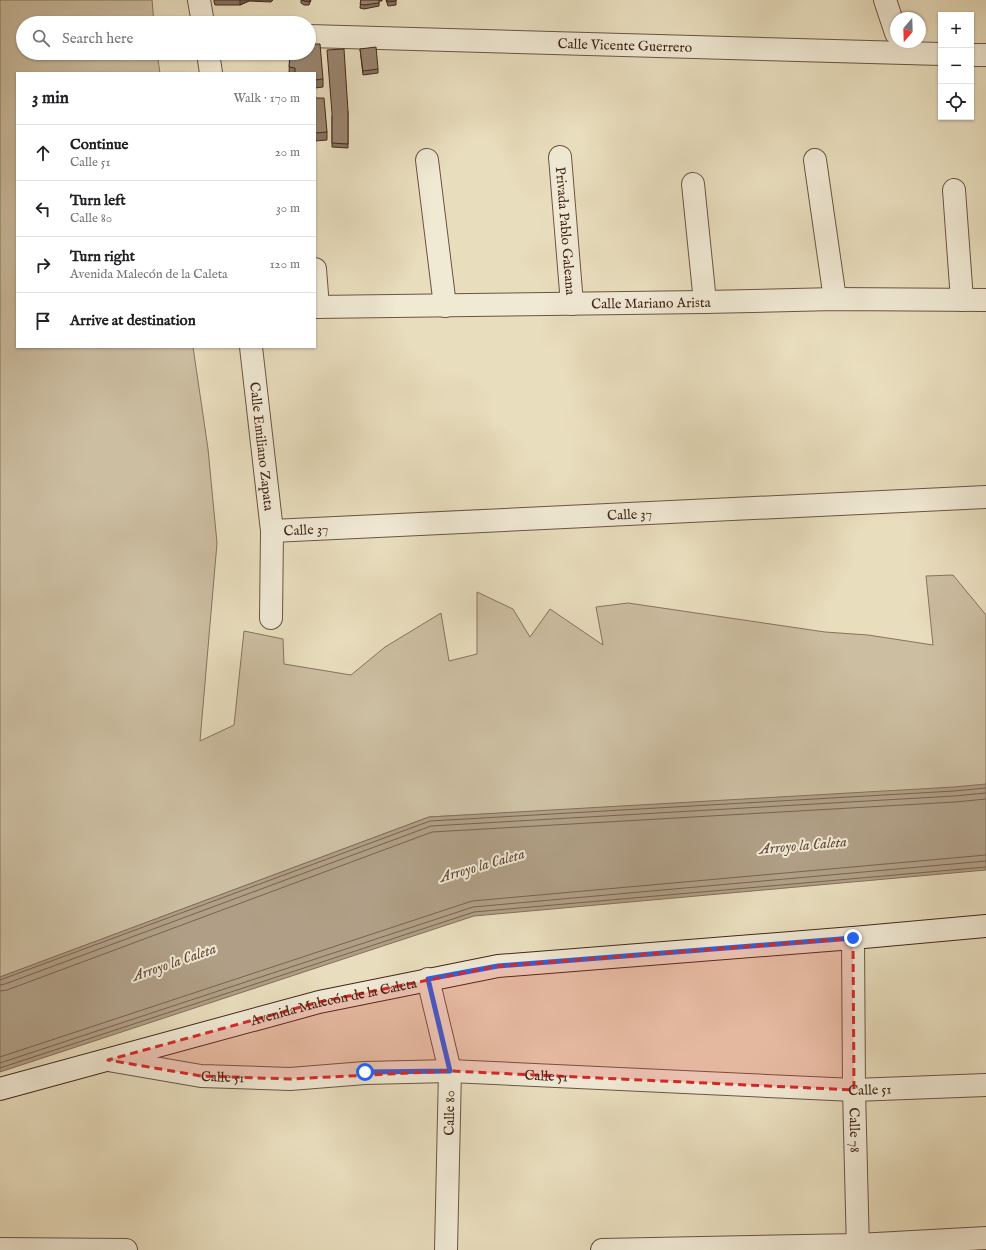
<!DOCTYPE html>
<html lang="en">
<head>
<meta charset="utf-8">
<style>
  body { margin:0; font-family:"IM FELL English",serif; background:#f2f2f2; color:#202124 }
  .controls { position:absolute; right:12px; top:12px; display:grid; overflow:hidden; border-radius:0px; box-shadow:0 1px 3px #0004 }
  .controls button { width:36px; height:36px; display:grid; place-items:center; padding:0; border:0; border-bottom:1px solid #e0e0e0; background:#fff; color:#202124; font:20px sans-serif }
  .compass { position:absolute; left:890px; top:12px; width:36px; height:36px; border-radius:50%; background:#fff; box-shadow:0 1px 3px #0004; rotate:199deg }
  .stop { position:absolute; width:12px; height:12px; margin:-9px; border:3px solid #2563eb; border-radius:50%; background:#fff }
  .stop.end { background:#2563eb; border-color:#fff; box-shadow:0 1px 4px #0008 }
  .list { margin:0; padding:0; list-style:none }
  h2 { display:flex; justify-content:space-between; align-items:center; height:52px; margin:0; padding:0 16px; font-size:17px }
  h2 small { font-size:13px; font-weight:400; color:#757577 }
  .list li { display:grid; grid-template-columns:26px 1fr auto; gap:12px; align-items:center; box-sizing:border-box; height:56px; padding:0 16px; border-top:1px solid #e0e0e0 }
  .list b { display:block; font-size:15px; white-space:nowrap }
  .list p { margin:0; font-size:13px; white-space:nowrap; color:#757577 }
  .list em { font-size:13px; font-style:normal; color:#757577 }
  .icon { flex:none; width:22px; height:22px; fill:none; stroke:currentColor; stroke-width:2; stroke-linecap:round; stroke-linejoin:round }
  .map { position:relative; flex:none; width:986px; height:1250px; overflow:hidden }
  .search { position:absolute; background:#fff; box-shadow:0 1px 3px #0004; left:16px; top:16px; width:300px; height:44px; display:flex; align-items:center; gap:10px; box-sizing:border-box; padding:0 14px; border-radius:22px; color:#757577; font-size:15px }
  .panel { position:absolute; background:#fff; box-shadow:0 1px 3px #0004; left:16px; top:72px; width:300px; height:276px; border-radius:0px }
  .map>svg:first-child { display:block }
</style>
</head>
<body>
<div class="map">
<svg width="986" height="1250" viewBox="0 0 986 1250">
  <rect width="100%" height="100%" fill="#e8ddbd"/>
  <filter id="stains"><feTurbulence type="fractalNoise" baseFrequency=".005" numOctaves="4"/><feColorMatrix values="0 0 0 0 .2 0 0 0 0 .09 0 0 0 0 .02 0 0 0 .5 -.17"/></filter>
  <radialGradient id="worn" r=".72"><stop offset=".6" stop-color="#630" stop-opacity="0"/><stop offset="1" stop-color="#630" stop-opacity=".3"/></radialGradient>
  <path fill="#ccbea1" stroke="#88725e" d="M0,0H152L154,23H23V53H157L160,73H17V347H193L208,449L217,543L200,741L234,725L244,631L283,639L284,664L351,675L385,647L441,613L449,661L477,654V592L513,609L530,637L550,609L603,645L596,607L628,603L825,632L868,635L933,645L926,576L953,575L986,615V789L429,817L0,977Z"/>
  <path fill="#b09f86" stroke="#846f5b" d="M986,784V870L474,916L0,1072V977L429,817L954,787Z"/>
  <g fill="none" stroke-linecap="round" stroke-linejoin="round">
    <g stroke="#7a6250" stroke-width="1">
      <path d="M0,980L430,821L954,791L986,788"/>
      <path d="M0,985L5,984L431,826L954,796L986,793"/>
      <path d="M0,991L7,990L432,832L955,802L986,799"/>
      <path d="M0,1057L472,901L986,855"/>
      <path d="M0,1063L473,907L986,861"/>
      <path d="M0,1068L474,912L986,867"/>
    </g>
    <defs>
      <g id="minor">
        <path d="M199,0L203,23"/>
        <path d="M885,0L896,33"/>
        <path id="s1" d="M309,36L941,54"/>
        <path d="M208,53L211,73"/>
        <path d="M971,55H986"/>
        <path id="s2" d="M560,157L572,304"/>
        <path d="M427,160L445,306"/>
        <path d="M815,160L835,299"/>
        <path d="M693,184L705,302"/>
        <path d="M954,190L962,300"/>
        <path d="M315,269L318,307"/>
        <path id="s3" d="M315,307L705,302L835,299L986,300"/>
        <path id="s4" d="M251,347L272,531L271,618"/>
        <path id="s5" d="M272,531L986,497"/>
        <path id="s6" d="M853,938L854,1090L858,1250"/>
        <path d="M428,979L450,1071L446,1250"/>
        <path id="s7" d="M108,1060L201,1076L290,1079L365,1073L450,1071L854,1090L986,1085"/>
        <path d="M0,1249L126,1250"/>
        <path d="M602,1250L858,1245L986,1238"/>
      </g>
      <g id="secondary">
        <path id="s8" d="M0,1089L319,1002L498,966L853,938L986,926"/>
      </g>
    </defs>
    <use href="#minor" stroke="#6c5443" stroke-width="24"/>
    <use href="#secondary" stroke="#43261a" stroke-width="24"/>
    <use href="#minor" stroke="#f0e9d4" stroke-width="22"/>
    <use href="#secondary" stroke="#f0e9d4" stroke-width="22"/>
  </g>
  <g fill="#84725f" stroke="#43261a">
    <path d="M214,0H273L271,2L249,1L240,5H215L214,2Z"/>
    <path d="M301,0H311L309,5H304L301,3Z"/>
    <path d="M361,0H382V1H379V6L364,9L360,8Z"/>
    <path d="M386,0H396V5L388,6Z"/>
    <path d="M360,49L378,69V73L363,75Z"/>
    <path d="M290,53L323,79V87L315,88V73H289Z"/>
    <path d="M315,98L327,132V140L315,141Z"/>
    <path d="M348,111V148L332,147V116Z"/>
  </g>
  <path fill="#6b5d4e" stroke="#43261a" d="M240,0H249V1L240,5Z"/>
  <g fill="#99856f" stroke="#43261a">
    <path d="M302,0H310L309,2L304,1Z"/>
    <path d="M361,0H379V3L364,5L360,4Z"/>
    <path d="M387,0H396V1L388,2Z"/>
    <path d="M309,44H320L323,79L315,80V73H295V68L289,67L290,53H309Z"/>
    <path d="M376,47L378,69L363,71L360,49Z"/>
    <path d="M344,49L348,111V144L332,143V113L327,50Z"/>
    <path d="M315,98H324L327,132L315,133Z"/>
  </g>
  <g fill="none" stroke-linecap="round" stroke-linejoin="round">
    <path stroke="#2563eb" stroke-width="5" d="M365,1072L450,1071L428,979L498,966L853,938"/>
  </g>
  <path fill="#d62828" fill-opacity="0.2" stroke="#d62828" stroke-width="3" stroke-dasharray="8 5" stroke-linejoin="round" d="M853,938L854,1090L450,1071L290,1079L201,1076L108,1060L319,1002L498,966Z"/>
  <g text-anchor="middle" stroke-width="4" stroke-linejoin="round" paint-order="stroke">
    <g font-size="14" fill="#43261a" stroke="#f0e9d4">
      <text dy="5" stroke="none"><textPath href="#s1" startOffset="316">Calle Vicente Guerrero</textPath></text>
      <text dy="5" stroke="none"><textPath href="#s2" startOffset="74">Privada Pablo Galeana</textPath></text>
      <text dy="5" stroke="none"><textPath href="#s3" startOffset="336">Calle Mariano Arista</textPath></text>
      <text dy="5" stroke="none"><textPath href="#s4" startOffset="100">Calle Emiliano Zapata</textPath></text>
      <text dy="5" stroke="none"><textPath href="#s5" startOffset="358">Calle 37</textPath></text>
      <text dy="5" stroke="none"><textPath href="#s5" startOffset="34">Calle 37</textPath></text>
      <text dy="5" stroke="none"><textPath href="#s8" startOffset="345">Avenida Malecón de la Caleta</textPath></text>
      <text dy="5" stroke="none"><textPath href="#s7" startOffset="440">Calle 51</textPath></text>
      <text dy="5" stroke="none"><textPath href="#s7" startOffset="116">Calle 51</textPath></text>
      <text dy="5" stroke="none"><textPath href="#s7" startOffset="764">Calle 51</textPath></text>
      <text transform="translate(449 1113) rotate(-89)" y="5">Calle 80</text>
      <text dy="5" stroke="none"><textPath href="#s6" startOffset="192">Calle 78</textPath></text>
    </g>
    <g font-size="15" font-style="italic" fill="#644a3a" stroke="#f0e9d4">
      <text transform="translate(803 845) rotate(-5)" y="5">Arroyo la Caleta</text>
      <text transform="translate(482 865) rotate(-16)" y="5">Arroyo la Caleta</text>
      <text transform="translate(174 962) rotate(-19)" y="5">Arroyo la Caleta</text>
    </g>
  </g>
  <rect width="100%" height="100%" filter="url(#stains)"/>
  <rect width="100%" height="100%" fill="url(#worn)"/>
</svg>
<div class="controls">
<button>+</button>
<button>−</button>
<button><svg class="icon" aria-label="locate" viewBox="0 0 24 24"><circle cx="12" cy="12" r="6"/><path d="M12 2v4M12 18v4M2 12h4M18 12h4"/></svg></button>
</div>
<svg class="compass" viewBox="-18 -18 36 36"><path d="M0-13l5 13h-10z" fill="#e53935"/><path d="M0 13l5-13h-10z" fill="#757577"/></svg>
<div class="stop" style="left:365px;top:1072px"></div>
<div class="stop end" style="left:853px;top:938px"></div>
<div class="search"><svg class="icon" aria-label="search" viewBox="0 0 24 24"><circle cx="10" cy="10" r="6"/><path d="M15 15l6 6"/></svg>Search here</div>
<section class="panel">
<h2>3 min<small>Walk · 170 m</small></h2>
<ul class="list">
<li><svg class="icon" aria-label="ahead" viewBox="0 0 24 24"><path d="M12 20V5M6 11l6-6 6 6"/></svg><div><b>Continue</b><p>Calle 51</p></div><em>20 m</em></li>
<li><svg class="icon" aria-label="left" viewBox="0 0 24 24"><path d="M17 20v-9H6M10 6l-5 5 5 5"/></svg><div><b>Turn left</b><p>Calle 80</p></div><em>30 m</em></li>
<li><svg class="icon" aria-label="right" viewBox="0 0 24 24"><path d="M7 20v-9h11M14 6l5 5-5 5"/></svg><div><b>Turn right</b><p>Avenida Malecón de la Caleta</p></div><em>120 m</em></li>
<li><svg class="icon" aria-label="arrive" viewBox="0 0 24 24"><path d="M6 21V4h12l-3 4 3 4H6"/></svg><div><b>Arrive at destination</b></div></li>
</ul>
</section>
</div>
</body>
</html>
